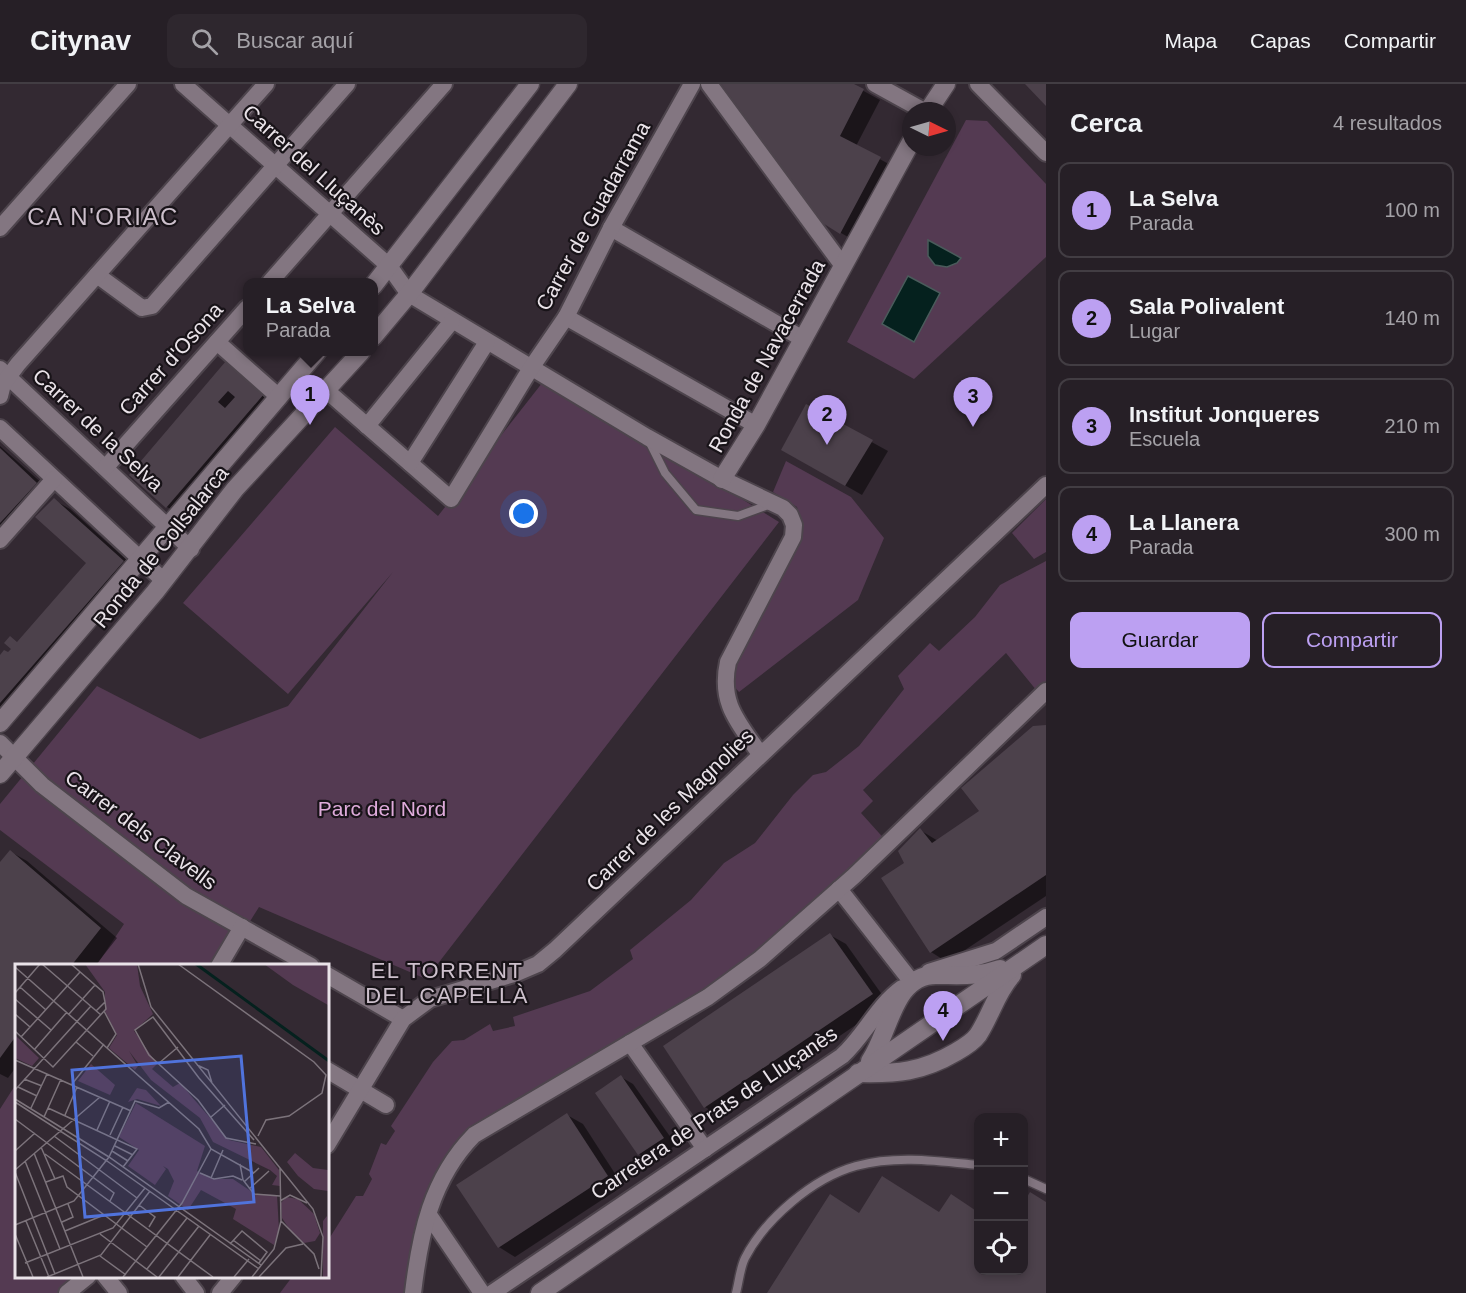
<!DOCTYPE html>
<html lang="es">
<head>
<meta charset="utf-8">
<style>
  body { margin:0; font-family:Arial,sans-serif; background:#2e272e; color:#f1f3f6 }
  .controls { position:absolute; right:18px; bottom:18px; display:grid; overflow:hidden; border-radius:12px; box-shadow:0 3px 9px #0003 }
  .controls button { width:54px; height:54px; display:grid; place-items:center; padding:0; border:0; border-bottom:2px solid #423d43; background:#261f26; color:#f1f3f6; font:30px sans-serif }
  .compass { position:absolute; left:902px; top:18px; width:54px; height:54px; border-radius:50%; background:#261f26; box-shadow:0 3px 9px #0003; rotate:95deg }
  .you { position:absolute; left:524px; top:430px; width:21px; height:21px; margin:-15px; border:4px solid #fff; border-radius:50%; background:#1a73e8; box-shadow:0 0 0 9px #1a73e833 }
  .badge { display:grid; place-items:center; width:39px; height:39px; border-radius:50%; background:#bca0f2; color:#111; font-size:20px; font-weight:700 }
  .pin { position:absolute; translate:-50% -50px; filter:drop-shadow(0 2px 3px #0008) }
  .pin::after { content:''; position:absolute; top:32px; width:21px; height:18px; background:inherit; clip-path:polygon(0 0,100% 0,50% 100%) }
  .popup { position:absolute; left:243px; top:194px; width:135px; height:78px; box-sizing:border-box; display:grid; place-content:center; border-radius:12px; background:#261f26; filter:drop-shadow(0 2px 4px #0005); font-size:20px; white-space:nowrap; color:#a4a2a7 }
  .popup b { font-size:22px; color:#f1f3f6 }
  .popup::after { content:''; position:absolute; left:50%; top:100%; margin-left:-12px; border:12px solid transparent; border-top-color:#261f26 }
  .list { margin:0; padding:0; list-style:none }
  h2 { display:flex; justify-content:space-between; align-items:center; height:78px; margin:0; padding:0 24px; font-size:26px }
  h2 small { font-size:20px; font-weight:400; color:#a4a2a7 }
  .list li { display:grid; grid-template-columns:39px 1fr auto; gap:18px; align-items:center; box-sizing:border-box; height:96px; margin:0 12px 12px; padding:0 12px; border:2px solid #423d43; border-radius:12px }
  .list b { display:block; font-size:22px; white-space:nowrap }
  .list p { margin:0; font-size:20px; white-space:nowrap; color:#a4a2a7 }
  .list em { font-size:20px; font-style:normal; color:#a4a2a7 }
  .actions { display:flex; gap:12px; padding:18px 24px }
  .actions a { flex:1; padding:14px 0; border:2px solid #bca0f2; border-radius:12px; text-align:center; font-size:21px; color:#bca0f2 }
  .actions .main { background:#bca0f2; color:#111 }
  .icon { flex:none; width:33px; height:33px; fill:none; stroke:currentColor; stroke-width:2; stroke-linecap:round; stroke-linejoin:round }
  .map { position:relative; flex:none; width:1046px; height:1209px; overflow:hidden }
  header { display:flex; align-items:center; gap:36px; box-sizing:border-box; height:84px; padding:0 30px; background:#261f26; border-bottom:2px solid #423d43 }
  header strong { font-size:28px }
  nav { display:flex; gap:33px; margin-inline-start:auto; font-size:21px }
  .search { width:420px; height:54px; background:#2e272e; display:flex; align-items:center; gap:15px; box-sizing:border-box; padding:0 21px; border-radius:12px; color:#a4a2a7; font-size:22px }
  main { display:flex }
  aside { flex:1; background:#261f26 }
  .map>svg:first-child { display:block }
</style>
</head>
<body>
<header>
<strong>Citynav</strong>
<div class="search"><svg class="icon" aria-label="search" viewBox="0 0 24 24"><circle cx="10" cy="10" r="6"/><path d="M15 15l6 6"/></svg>Buscar aquí</div>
<nav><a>Mapa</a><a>Capas</a><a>Compartir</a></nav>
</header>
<main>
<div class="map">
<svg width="1046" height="1209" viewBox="0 0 1046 1209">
  <rect width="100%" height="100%" fill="#332932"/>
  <g fill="#543a52">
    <path d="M966,36L987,37L1046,100V173L914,295L847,258Z"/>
    <path d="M546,294L779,438L426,895L259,823L222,882H96L124,840L0,746V720L97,602L200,655L288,622L393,488L288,610L183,519L335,343L438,432Z"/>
    <path d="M786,377L851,413L884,454L858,516L739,608L731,599L740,571L803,447L797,423L773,408Z"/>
    <path d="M1046,415V468L1034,475L1012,449Z"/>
    <path d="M1046,477V597L1037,607L1006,569L863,706L873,717L861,729L888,759L760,875L454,1071L409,1209H280L292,1193L327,1192V1158L356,1112H363L372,1095L369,1090L381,1059L386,1061L395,1047L391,1042L433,978L452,957L464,956L490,940L493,947L515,942L513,933L590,907L633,875L630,866L691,816L724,779L755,759L793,711L813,691L826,688L859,662L904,605L898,592L930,559L939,567L975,533L1000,501Z"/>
    <path d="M16,1000V1192L93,1193L73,1209H0V1025Z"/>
  </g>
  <g fill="#05211e" stroke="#4a5b5b" stroke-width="1.5">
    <path d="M928,156L961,174L957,179L947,183L935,181L928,172Z"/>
    <path d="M908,192L940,209L914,258L882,240Z"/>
  </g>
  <g fill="#0007">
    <path d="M722,0H851L880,16L856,62L896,84L857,158L841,149Z"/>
    <path d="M239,286L276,318L179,430L167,423L131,391Z"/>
    <path d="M806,322L888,367L862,411L783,366Z"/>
    <path d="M0,362L53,409L19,446L0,452Z"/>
    <path d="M54,416L70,425L139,487L0,634V574L9,570L88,479Z"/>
    <path d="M1046,642V812L947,878L931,868L906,779L920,746L938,757L981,727Z"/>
    <path d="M11,768L27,777L117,854L95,882H16V983L8,994L0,990V780Z"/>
    <path d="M830,851L846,860L888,919L721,1033L705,1023Z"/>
    <path d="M621,993L633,1000L676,1061L651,1077L639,1070Z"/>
    <path d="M567,1031L583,1040L623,1102L515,1173L499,1163Z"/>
    <path d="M1031,1110L1046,1119V1209H769L860,1130H940L968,1122L978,1128V1186H1024V1121Z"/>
  </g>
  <g fill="#4c414b" fill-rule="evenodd">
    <path d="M721,0H854L864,5L840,52L881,73L840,150L821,138Z"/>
    <path d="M1025,0H1046V22Z"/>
    <path d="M226,277L264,310L166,424L129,391ZM228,307L235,313L225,324L218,318Z"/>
    <path d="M806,320L873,356L845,402L781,366Z"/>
    <path d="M0,364L37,399L0,439Z"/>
    <path d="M54,414L124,477L0,619V571L4,566L8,568L11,565L4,559L10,552L17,558L86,479L35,433Z"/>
    <path d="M1046,641V791L930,869L881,794L904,779L898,767L920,744L932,759L979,727L961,704L1033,642Z"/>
    <path d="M10,766L101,844L71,882H16V952L0,974V778Z"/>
    <path d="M830,849L873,910L704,1024L663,962Z"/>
    <path d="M621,991L664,1054L638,1071L595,1009Z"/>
    <path d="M567,1029L608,1092L498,1164L456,1101Z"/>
    <path d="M882,1092L939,1128L951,1110L978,1128V1186H1024V1118L1030,1108L1046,1118V1209H767L830,1110L859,1129Z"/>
  </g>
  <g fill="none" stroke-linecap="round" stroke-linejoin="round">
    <defs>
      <g id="service">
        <path d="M649,357L665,389L696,426L738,432L771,420"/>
        <path d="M1024,1095L1046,1105"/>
        <path d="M736,1209C739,1198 740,1184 745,1174C765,1135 813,1094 856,1082C896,1071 938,1077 978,1081"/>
      </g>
      <g id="minor">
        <path d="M183,0L389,182L409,210L647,353L722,395L783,424L790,431L794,441L793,453L728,578C719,619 738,638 760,670"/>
        <path d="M709,0L843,182"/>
        <path d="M875,0L924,27"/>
        <path d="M978,0L1046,69"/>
        <path d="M0,144L128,0"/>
        <path d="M611,144L803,255"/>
        <path d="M97,191L142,224L152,222L347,0"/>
        <path d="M270,198L444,0"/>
        <path d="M566,233L756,341"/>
        <path d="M217,258L279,313"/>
        <path d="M0,285L191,465"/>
        <path d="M327,307L451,415L531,284L566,233L611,144L692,0"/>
        <path d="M0,312L3,300L18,280L266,0"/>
        <path d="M367,342L452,237"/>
        <path d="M0,344L164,497"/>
        <path d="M410,379L487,258"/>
        <path d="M106,383L247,224"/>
        <path d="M0,456L54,395"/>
        <path d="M0,659L42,701L186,812L311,882"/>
        <path d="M839,805L911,897"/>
        <path d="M219,882L242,843"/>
        <path d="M929,888L996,867L1046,833"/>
        <path d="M327,891L403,935"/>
        <path d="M630,959L705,1065"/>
        <path d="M327,986L386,1021"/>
        <path d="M327,1061L403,935L430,915L517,889L538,880L555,866L1046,401"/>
        <path d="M429,1131L482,1209"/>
        <path d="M105,1192L119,1209"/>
        <path d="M183,1192L196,1209"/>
        <path d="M67,1209L88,1192"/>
        <path d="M220,1209L234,1192"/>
        <path d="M413,1209C420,1150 431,1095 474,1051L708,913L760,875L854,792L1046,607"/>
        <path d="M492,1209L842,972C865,951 877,922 902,904"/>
      </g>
      <g id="tertiary">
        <path d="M928,27L946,0"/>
        <path d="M373,202L530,0"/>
        <path d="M373,253L409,210L568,0"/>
        <path d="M722,395L756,341L911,58"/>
        <path d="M0,639L317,268"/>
        <path d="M0,690L155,508L235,405L361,268"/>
        <path d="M870,977C890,948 893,891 936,891C960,891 978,893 1000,885"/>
        <path d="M858,989C897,990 922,988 956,968C963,964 973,958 978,951C991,931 996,909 1012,891"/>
        <path d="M540,1209L1046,861"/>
      </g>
    </defs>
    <use href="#service" stroke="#4d444c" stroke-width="11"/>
    <use href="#minor" stroke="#4d444c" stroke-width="20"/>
    <use href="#tertiary" stroke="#4d444c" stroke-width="21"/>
    <use href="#service" stroke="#837681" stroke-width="8"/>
    <use href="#minor" stroke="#837681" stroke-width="16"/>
    <use href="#tertiary" stroke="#837681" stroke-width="18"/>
  </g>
  <g text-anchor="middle" stroke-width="4.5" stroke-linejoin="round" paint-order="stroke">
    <g font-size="21" fill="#eae3e9" stroke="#181318">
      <text transform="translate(314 86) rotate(42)" y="7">Carrer del Lluçanès</text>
      <text transform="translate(593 132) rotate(-61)" y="7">Carrer de Guadarrama</text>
      <text transform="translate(767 272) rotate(-61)" y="7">Ronda de Navacerrada</text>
      <text transform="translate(171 275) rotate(-48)" y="7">Carrer d'Osona</text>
      <text transform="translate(98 346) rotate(43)" y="7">Carrer de la Selva</text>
      <text transform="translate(161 463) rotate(-51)" y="7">Ronda de Collsalarca</text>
      <text transform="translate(670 726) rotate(-44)" y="7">Carrer de les Magnolies</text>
      <text transform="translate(141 746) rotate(37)" y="7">Carrer dels Clavells</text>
      <text transform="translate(714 1029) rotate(-34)" y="7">Carretera de Prats de Lluçanès</text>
    </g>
    <g font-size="21" fill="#dfabdb" stroke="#181318">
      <text x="382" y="732">Parc del Nord</text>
    </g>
    <g font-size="22" letter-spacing="1.5" fill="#cdc0cc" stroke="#181318">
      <text x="447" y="894">EL TORRENT<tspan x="447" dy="25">DEL CAPELLÀ</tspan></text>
    </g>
    <g font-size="24" letter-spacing="1.5" fill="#cdc0cc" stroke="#181318">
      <text x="103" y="141">CA N'ORIAC</text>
    </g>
  </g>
  <g transform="translate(15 880)">
    <rect width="314" height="314" fill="#332932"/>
    <path d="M70,0H122L125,22L138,50L119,67L142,100L137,105L158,123L165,119L214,176L246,183L264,206L265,222L257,221L262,212L255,206L198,178L185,154L136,116L114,87L123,102L120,106L94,84L102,71L90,47V28ZM249,0H313V41L278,21ZM0,71L24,94L17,102L0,94ZM76,100L100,121L95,131L63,117ZM122,124L131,126L146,142L122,135L113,138ZM121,139L190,182L182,207L199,215H218L240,230L262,231L264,266L259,281L218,255L221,245L186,226L173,246L153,232L159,217L153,205L148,202L151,205L140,221L113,202L124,186L104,173ZM280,189L298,204L313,206V227L299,225L283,212L272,198ZM271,233L283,235L299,250L305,269L300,277L289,279L277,269L267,254L266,239ZM312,252L313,313H308V257Z" fill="#543a52"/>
    <path fill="none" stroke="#05211e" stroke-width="3" d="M181,0L314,97"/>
    <path fill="none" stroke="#7c737b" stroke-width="1.5" d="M27,0L86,51M56,0L88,28L90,38L81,47M123,0L136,43L298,245L308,273L306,313M163,0L299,98L311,111L307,129L274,152L251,156L243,172M0,3L184,165L196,185L239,209M5,23L31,46M0,29L25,0M0,35L36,66M89,47L101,70L92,84M0,50L15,63M54,50L80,21M0,67L38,103L91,45L90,38M6,73L65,8M61,78L78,92M19,86L52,48M0,96L116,147M143,100L163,83M182,101L193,106L197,119M9,115L27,122M57,120L89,80M3,123L22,132M0,126L76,42M0,135L94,193L246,301M0,138L92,197L244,305M16,144L32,110M33,144L122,185L108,203M50,151L62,123M29,153L46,115M196,153L210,141M0,155L99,229L95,237M82,166L95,137M95,171L108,143M39,172L122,234M239,176L184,114L138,53L120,66L134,91L183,136L211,174L241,180M100,182L118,191M26,183L40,215M0,187L20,169M97,187L113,197M19,189L68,313M30,190L198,313M10,197L45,285M225,200L228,216L239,230L265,232M265,204L266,257L299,290L304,305M0,206L85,133M0,208L40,310M185,209L199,215L218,212L227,216M196,214L208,186M31,218L48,212L52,223L132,283M229,218L244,204M234,225L254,207M265,237L275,231L292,239M124,241L140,253L134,263M11,257L34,313M47,258L58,253L53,240M0,261L59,237L94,193L120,137L144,144L154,138M50,267L89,251M0,270L18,313M85,270L142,313M218,276L246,297M215,280L227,267L252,288L244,299M85,292L111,311M10,299L98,264L130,224M132,305L172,254M32,313L86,291L135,227M108,313L167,239L196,185M144,313L184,262M163,313L195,271M219,313L234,295M237,313L259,285L266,257M244,313L271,284L288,280"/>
    <path fill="#5073dc" fill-opacity="0.15" stroke="#5073dc" stroke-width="3" d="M226,92L239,238L70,253L57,106Z"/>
    <rect width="314" height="314" fill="none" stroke="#eae3e9" stroke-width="3"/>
  </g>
</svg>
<div class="controls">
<button>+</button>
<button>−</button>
<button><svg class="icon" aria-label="locate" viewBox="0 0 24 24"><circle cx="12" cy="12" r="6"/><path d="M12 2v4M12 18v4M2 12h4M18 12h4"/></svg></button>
</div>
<svg class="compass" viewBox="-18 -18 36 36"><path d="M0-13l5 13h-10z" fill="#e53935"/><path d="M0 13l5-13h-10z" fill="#a4a2a7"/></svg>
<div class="you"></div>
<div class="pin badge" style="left:310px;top:341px">1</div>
<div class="popup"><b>La Selva</b>Parada</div>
<div class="pin badge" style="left:827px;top:361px">2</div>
<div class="pin badge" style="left:973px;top:343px">3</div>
<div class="pin badge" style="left:943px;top:957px">4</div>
</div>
<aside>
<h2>Cerca<small>4 resultados</small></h2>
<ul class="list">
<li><span class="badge">1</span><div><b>La Selva</b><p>Parada</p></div><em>100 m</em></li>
<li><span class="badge">2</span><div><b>Sala Polivalent</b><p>Lugar</p></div><em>140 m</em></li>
<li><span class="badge">3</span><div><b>Institut Jonqueres</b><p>Escuela</p></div><em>210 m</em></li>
<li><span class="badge">4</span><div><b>La Llanera</b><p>Parada</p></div><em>300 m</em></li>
</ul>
<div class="actions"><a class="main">Guardar</a><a>Compartir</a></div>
</aside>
</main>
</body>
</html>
